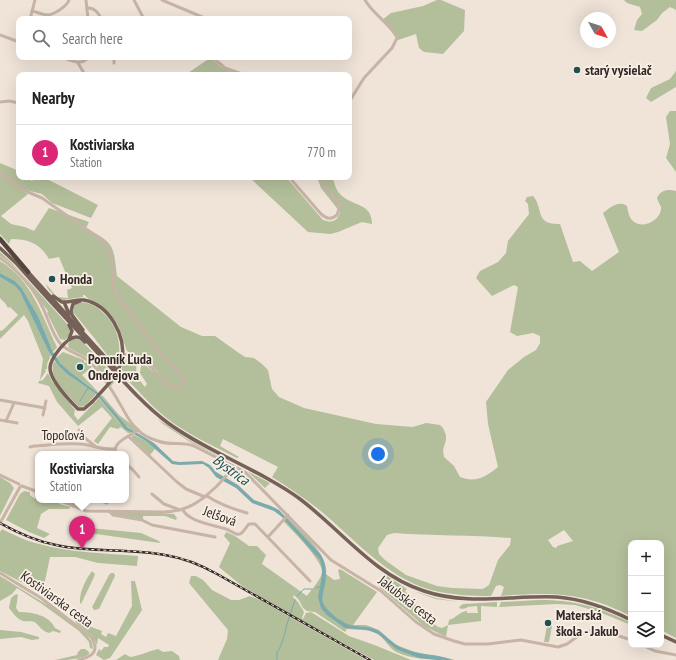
<!DOCTYPE html>
<html lang="en">
<head>
<meta charset="utf-8">
<style>
  body { margin:0; font-family:"PT Sans Narrow",sans-serif; background:#f2f2f2; color:#222 }
  .controls { position:absolute; right:12px; bottom:12px; display:grid; overflow:hidden; border-radius:8px; box-shadow:0 4px 16px #0002 }
  .controls button { width:36px; height:36px; display:grid; place-items:center; padding:0; border:0; border-bottom:1px solid #e0e0e0; background:#fff; color:#222; font:20px sans-serif }
  .compass { position:absolute; left:580px; top:12px; width:36px; height:36px; border-radius:50%; background:#fff; box-shadow:0 4px 16px #0002; rotate:129deg }
  .you { position:absolute; left:378px; top:454px; width:14px; height:14px; margin:-10px; border:3px solid #fff; border-radius:50%; background:#1a73e8; box-shadow:0 0 0 6px #1a73e833 }
  .badge { display:grid; place-items:center; width:26px; height:26px; border-radius:50%; background:#db2777; color:#fff; font-size:13px; font-weight:700 }
  .pin { position:absolute; translate:-50% -33px; filter:drop-shadow(0 1px 2px #0008) }
  .pin::after { content:''; position:absolute; top:21px; width:14px; height:12px; background:inherit; clip-path:polygon(0 0,100% 0,50% 100%) }
  .popup { position:absolute; left:35px; top:451px; width:94px; height:52px; box-sizing:border-box; display:grid; place-content:center; border-radius:8px; background:#fff; filter:drop-shadow(0 1px 3px #0005); font-size:13px; white-space:nowrap; color:#767676 }
  .popup b { font-size:15px; color:#222 }
  .popup::after { content:''; position:absolute; left:50%; top:100%; margin-left:-8px; border:8px solid transparent; border-top-color:#fff }
  .list { margin:0; padding:0; list-style:none }
  h2 { display:flex; justify-content:space-between; align-items:center; height:52px; margin:0; padding:0 16px; font-size:17px }
  h2 small { font-size:13px; font-weight:400; color:#767676 }
  .list li { display:grid; grid-template-columns:26px 1fr auto; gap:12px; align-items:center; box-sizing:border-box; height:56px; padding:0 16px; border-top:1px solid #e0e0e0 }
  .list b { display:block; font-size:15px; white-space:nowrap }
  .list p { margin:0; font-size:13px; white-space:nowrap; color:#767676 }
  .list em { font-size:13px; font-style:normal; color:#767676 }
  .icon { flex:none; width:22px; height:22px; fill:none; stroke:currentColor; stroke-width:2; stroke-linecap:round; stroke-linejoin:round }
  .map { position:relative; flex:none; width:676px; height:660px; overflow:hidden }
  .search { position:absolute; background:#fff; box-shadow:0 4px 16px #0002; left:16px; top:16px; width:336px; height:44px; display:flex; align-items:center; gap:10px; box-sizing:border-box; padding:0 14px; border-radius:8px; color:#767676; font-size:15px }
  .panel { position:absolute; background:#fff; box-shadow:0 4px 16px #0002; left:16px; top:72px; width:336px; height:108px; border-radius:8px }
  .map>svg:first-child { display:block }
</style>
</head>
<body>
<div class="map">
<svg width="676" height="660" viewBox="0 0 676 660">
  <rect width="100%" height="100%" fill="#f0e4d9"/>
  <g fill="#b3be9a" fill-rule="evenodd">
    <path d="M437,0H441L465,10L464,31L443,54L424,52L419,48L416,34L398,40V36L382,20L391,13L423,6Z"/>
    <path d="M624,0H676V10L670,7L662,13L657,20L642,31L634,30L637,20L642,14L640,7L627,3Z"/>
    <path d="M210,58L224,69L240,75H185Z"/>
    <path d="M676,71V87L651,102L646,98L651,88L670,79Z"/>
    <path d="M670,111H676V172L666,158L670,144L666,117Z"/>
    <path d="M0,163L19,171V177H29L31,181L43,177L98,205L91,218L52,203L42,194L26,190L24,192L28,194L1,216L11,224L25,227L34,231L49,208L89,222L86,228C115,244 113,244 117,276L181,327L202,336H215L236,351L245,357L254,358L262,364L268,370L272,389L279,397L304,408L376,424L413,427L426,423L440,425L443,428L446,435V440L443,450L444,457L454,466L460,477C475,483 486,477 498,467L488,424L486,402L508,370L524,357L536,350L540,343V336L533,333L517,336L510,332L518,287L514,285L492,296L476,278L480,271L498,262L506,253L508,241L529,214L528,204L525,201L527,197L533,196C544,208 534,225 560,224L573,262L580,261L592,271L619,252L603,213C610,208 618,200 627,206C628,211 629,218 633,221C642,230 662,220 661,207C660,205 658,201 657,198C661,190 667,189 676,191V638L661,630V543H631V616C583,592 553,592 501,596L504,587L500,585L496,586L491,596C471,596 451,595 431,590C385,577 353,537 317,508C303,497 288,487 272,477L278,467L223,439L220,446L239,457L237,458C212,445 186,434 164,416C148,403 135,387 120,372L125,360C129,357 134,359 137,362C135,375 137,377 145,387L147,384L140,373L141,365L144,364L156,374L158,372L146,361L127,351C121,334 120,322 105,309C101,305 87,300 85,295H83V297L63,300C56,297 47,291 46,284L57,297L68,298L67,290L72,288L59,257L49,259C40,243 28,239 11,239L9,244L0,234ZM564,530L573,541L557,546V548L553,547L548,540ZM394,533C433,536 472,535 511,538L510,545L498,560L489,585L483,589L452,588L437,586L406,575L385,560L379,554L378,548L387,535Z"/>
    <path d="M249,177H286L323,220C332,223 337,222 340,212L321,188L317,177H332C335,183 335,189 340,194C352,207 372,202 372,224L362,222L338,232L330,234L308,232Z"/>
    <path d="M0,252L11,262L69,326C71,332 70,336 65,340L60,339L47,313L48,312C47,309 45,307 43,305C32,286 19,267 0,256Z"/>
    <path d="M0,261C32,280 42,316 57,347L53,352L38,316L21,287L15,281L0,273Z"/>
    <path d="M0,277L15,286L20,292L51,355L47,364V369H45L46,371L40,380L43,359L28,321L24,315L0,339V331L3,330L18,315L10,307L8,308L5,303L0,298Z"/>
    <path d="M79,302C87,302 94,305 99,309C118,324 123,345 117,368L95,339L73,312L74,306Z"/>
    <path d="M72,339H78L84,343L117,379L158,419L187,439L230,462L190,442L163,424L121,383L119,384L115,381L111,386L92,360L69,348L68,344Z"/>
    <path d="M63,352L84,360V363L86,362L92,367L82,375L98,392V393C84,381 67,373 56,358Z"/>
    <path d="M54,361L67,374L96,394L85,406L79,407C68,394 47,379 54,361Z"/>
    <path d="M48,373L52,381L75,410L74,415L78,420L99,398L117,420L131,433H128L121,427L118,429L110,427L98,444L94,441L112,418L102,407L78,426L57,402L49,386L38,383L39,381L43,380Z"/>
    <path d="M102,395L119,415L131,424L136,430L134,431L123,424L101,396Z"/>
    <path d="M134,435L146,441L155,449L150,455L132,438V436Z"/>
    <path d="M247,471L270,483L265,488Z"/>
    <path d="M0,477L10,483L14,488L0,516Z"/>
    <path d="M24,491L30,492V495L35,499L36,493L38,494V500H52L62,505H63L71,507L69,509H49L41,514L37,528L50,534L44,538L29,532L6,520L20,494Z"/>
    <path d="M111,512L160,513L174,514L177,518L176,520L165,516H143V519L113,514Z"/>
    <path d="M286,517L288,518C301,532 329,554 326,574L334,580L340,579L338,570L340,569L377,592L353,625H366L379,630L394,644L420,654L434,655L455,660C435,660 414,660 396,652C389,648 385,639 378,634C370,629 356,630 347,629L345,632L315,612L307,611L303,608L299,600L294,595L293,597L298,602L304,612L302,618L303,619L306,613L311,612L349,636L377,646L411,660H374L299,619L242,586L219,567L230,543L224,536L226,532L235,536L249,546H257L266,555L262,564L307,596C311,590 321,580 322,572C323,561 292,530 283,521Z"/>
    <path d="M90,528L141,533L159,541L160,543L82,532Z"/>
    <path d="M2,529C14,535 26,541 39,544C71,553 105,553 138,556L137,566L98,563L75,557H50L42,595L27,585L0,571V532Z"/>
    <path d="M92,571L95,574L94,577L81,604L80,603C79,592 86,579 92,571Z"/>
    <path d="M111,573H114L115,576L99,609L94,610L92,607L109,575Z"/>
    <path d="M0,576L49,606L86,634L92,642L93,649L90,648L89,642L79,631L42,604L17,588L12,594L0,601Z"/>
    <path d="M191,576H196L203,580L212,590L231,600H239L250,596L260,600L366,660H218L227,639L228,630L189,583Z"/>
    <path d="M387,576L407,589L405,591C411,597 416,607 422,612L426,618L438,627L442,628L448,625L449,620C456,618 459,612 467,611V613H478L477,606L467,607V608L461,609L459,607L463,604L497,602V607L481,606V621L448,625L446,637L424,626L379,587Z"/>
    <path d="M131,581H135L142,610L110,658L104,660L96,655L99,649L101,651L104,647H108L109,645L98,638L97,645L92,636L77,624L75,621L76,618L80,612L81,613C84,626 92,627 102,631L101,634L106,637L108,633L116,636L132,606Z"/>
    <path d="M416,592H417L436,598L459,602L436,599Z"/>
    <path d="M16,594L18,595L16,608L19,612C32,612 49,615 55,628L61,631L60,633L53,631L49,633C41,630 41,628 36,623C32,620 27,622 23,621C16,618 13,613 9,608L11,598Z"/>
    <path d="M539,600C575,600 600,607 631,623V625L599,612L575,605L556,604L499,607L501,602Z"/>
    <path d="M547,625L552,626L549,642H544Z"/>
    <path d="M0,630L21,632L39,637V639L32,640L21,637L0,639Z"/>
    <path d="M81,649H85L89,652V654C80,660 66,660 55,660L77,655L78,652Z"/>
    <path d="M158,649L163,652L172,651L179,656L180,660H116L125,654L130,657C140,656 148,651 158,649Z"/>
  </g>
  <path fill="#7aaaab" d="M0,273L15,281L21,287L38,316L53,352L60,363L70,372L98,393L127,427L154,443L173,461L179,462L202,461L210,465L216,472L238,485L254,500L271,506L279,510L321,555C326,564 327,574 325,584C324,592 320,597 324,605C330,614 343,624 354,626C362,627 369,626 377,630C386,635 393,644 402,648C419,655 436,654 453,660H438L419,658L396,649L378,634L368,630L345,628L327,615L321,608L318,597L322,576V568L320,560L282,517L274,511L252,503L236,488L216,477L209,468L203,464L179,465L172,464L146,441L125,429L96,394L67,374L57,364L49,352L20,292L15,286L0,277Z"/>
  <g fill="none" stroke-linecap="round" stroke-linejoin="round">
    <g stroke="#7aaaab" stroke-width="1">
      <path d="M80,401L88,388"/>
      <path d="M316,588L321,586"/>
      <path d="M297,596L304,589H312"/>
      <path d="M277,660V652C280,650 286,632 286,627L295,600"/>
    </g>
    <g stroke="#c7b4a6" stroke-width="3">
      <path d="M86,0L88,19"/>
      <path d="M134,0L144,19"/>
      <path d="M162,0L207,19"/>
      <path d="M87,8C94,7 99,13 101,19"/>
      <path d="M32,11C37,12 43,15 48,15C55,14 67,6 69,0"/>
      <path d="M30,19L35,0"/>
      <path d="M0,35L19,42"/>
      <path d="M62,57C72,61 81,66 89,57"/>
      <path d="M114,57V63"/>
      <path d="M212,57L225,68L245,75"/>
      <path d="M78,63L85,75"/>
      <path d="M0,102L9,101L19,103"/>
      <path d="M349,102L364,78L392,48L397,38C394,28 372,13 365,0"/>
      <path d="M0,173L23,190L42,198L103,241L111,257L114,287L119,298C135,319 150,341 167,361C172,367 181,372 183,379C185,383 183,387 178,388C168,390 154,368 145,362C138,357 131,356 123,354"/>
      <path d="M289,177L321,214C327,219 331,220 337,215L340,206C335,195 324,189 320,177"/>
      <path d="M0,258C17,269 33,288 42,306C48,318 51,331 59,342C67,353 83,354 92,364C103,375 112,390 120,404C125,412 129,422 137,429C142,435 151,439 158,441C170,446 182,441 194,446L245,472L331,560L381,591L416,622L434,634L454,641L465,644H488L521,640L558,647L567,644L581,634L590,631L616,635L631,640"/>
      <path d="M0,400L45,408"/>
      <path d="M43,415L46,401"/>
      <path d="M0,420L6,421L14,403"/>
      <path d="M6,421L17,423"/>
      <path d="M79,430L86,439L95,446"/>
      <path d="M128,436L177,482L186,489L205,497"/>
      <path d="M30,447L34,446C49,445 65,443 80,444C92,445 102,450 114,449"/>
      <path d="M115,454C113,441 129,437 138,430"/>
      <path d="M126,464L133,470L139,477"/>
      <path d="M0,475L19,484"/>
      <path d="M22,486L38,492"/>
      <path d="M152,494L164,504L180,510"/>
      <path d="M207,496C219,504 233,509 247,513"/>
      <path d="M59,500L86,511L164,512C188,511 200,502 217,486C223,479 229,474 233,466"/>
      <path d="M99,500L107,503"/>
      <path d="M73,506L75,500"/>
      <path d="M183,510C189,522 214,525 226,529C230,530 236,536 240,534C244,532 246,527 249,524H255L310,581"/>
      <path d="M109,511L113,515L142,520L152,525L215,537"/>
      <path d="M0,523L20,487"/>
      <path d="M268,537L288,515"/>
      <path d="M0,573L41,598L91,637C101,652 91,657 78,660"/>
      <path d="M642,645L655,651L676,655"/>
    </g>
    <g stroke="#756158" stroke-width="3.5">
      <path d="M0,248L17,264C46,297 76,329 105,361C124,382 145,406 168,423C209,453 259,469 300,499C341,530 374,575 424,591C468,606 512,595 557,597C583,599 607,608 631,620"/>
      <path d="M28,272L124,378"/>
      <path d="M53,296L62,302C70,303 76,299 84,300C110,305 126,336 122,360"/>
      <path d="M80,301L73,304L71,311L72,315L83,330"/>
      <path d="M64,302L69,314"/>
      <path d="M69,325L72,331L69,339"/>
      <path d="M85,342C83,340 80,337 77,337C67,336 50,359 50,368C50,380 70,401 78,409H84L92,402"/>
      <path d="M661,635L676,642"/>
    </g>
    <path stroke="#54443e" stroke-width="4.5" d="M0,239L28,272"/>
    <defs>
      <path id="rail" d="M0,523C18,533 36,541 56,545C92,553 129,548 165,555C184,558 201,565 217,574L370,660"/>
    </defs>
    <use href="#rail" stroke="#332a27" stroke-width="2.5"/>
    <use href="#rail" stroke="#f8efe5" stroke-width="1" stroke-dasharray="3" stroke-linecap="butt"/>
    <path stroke="#756158" stroke-width="3.5" d="M92,402C104,389 117,377 122,360"/>
  </g>
  <g fill="#1f5152" stroke="#f8efe5" stroke-width="1.5">
    <circle cx="577" cy="70" r="4"/>
    <circle cx="52" cy="279" r="4"/>
    <circle cx="80" cy="367" r="4"/>
    <circle cx="548" cy="623" r="4"/>
  </g>
  <g text-anchor="middle" stroke-width="3.5" stroke-linejoin="round" paint-order="stroke">
    <g font-size="14" font-weight="bold" fill="#332a27" stroke="#f8efe5" text-anchor="start">
      <text x="585" y="75">starý vysielač</text>
      <text x="60" y="284">Honda</text>
      <text x="88" y="364">Pomník Ľuda<tspan x="88" dy="16">Ondrejova</tspan></text>
      <text x="556" y="620">Materská<tspan x="556" dy="16">škola - Jakub</tspan></text>
    </g>
    <g font-size="14" fill="#332a27" stroke="#f8efe5">
      <text x="63" y="440">Topoľová</text>
      <text transform="translate(220 516) rotate(20)" y="5">Jelšová</text>
      <text transform="translate(57 599) rotate(36)" y="5">Kostiviarska cesta</text>
      <text transform="translate(408 600) rotate(38)" y="5">Jakubská cesta</text>
    </g>
    <g font-size="15" font-style="italic" fill="#1f5152" stroke="#f8efe5">
      <text transform="translate(231 470) rotate(36)" y="5">Bystrica</text>
    </g>
  </g>
</svg>
<div class="controls">
<button>+</button>
<button>−</button>
<button><svg class="icon" aria-label="layers" viewBox="0 0 24 24"><path d="M12 4l9 5-9 5-9-5zM3 14l9 5 9-5"/></svg></button>
</div>
<svg class="compass" viewBox="-18 -18 36 36"><path d="M0-13l5 13h-10z" fill="#e53935"/><path d="M0 13l5-13h-10z" fill="#767676"/></svg>
<div class="you"></div>
<div class="pin badge" style="left:82px;top:549px">1</div>
<div class="popup"><b>Kostiviarska</b>Station</div>
<div class="search"><svg class="icon" aria-label="search" viewBox="0 0 24 24"><circle cx="10" cy="10" r="6"/><path d="M15 15l6 6"/></svg>Search here</div>
<section class="panel">
<h2>Nearby<small></small></h2>
<ul class="list">
<li><span class="badge">1</span><div><b>Kostiviarska</b><p>Station</p></div><em>770 m</em></li>
</ul>
</section>
</div>
</body>
</html>
